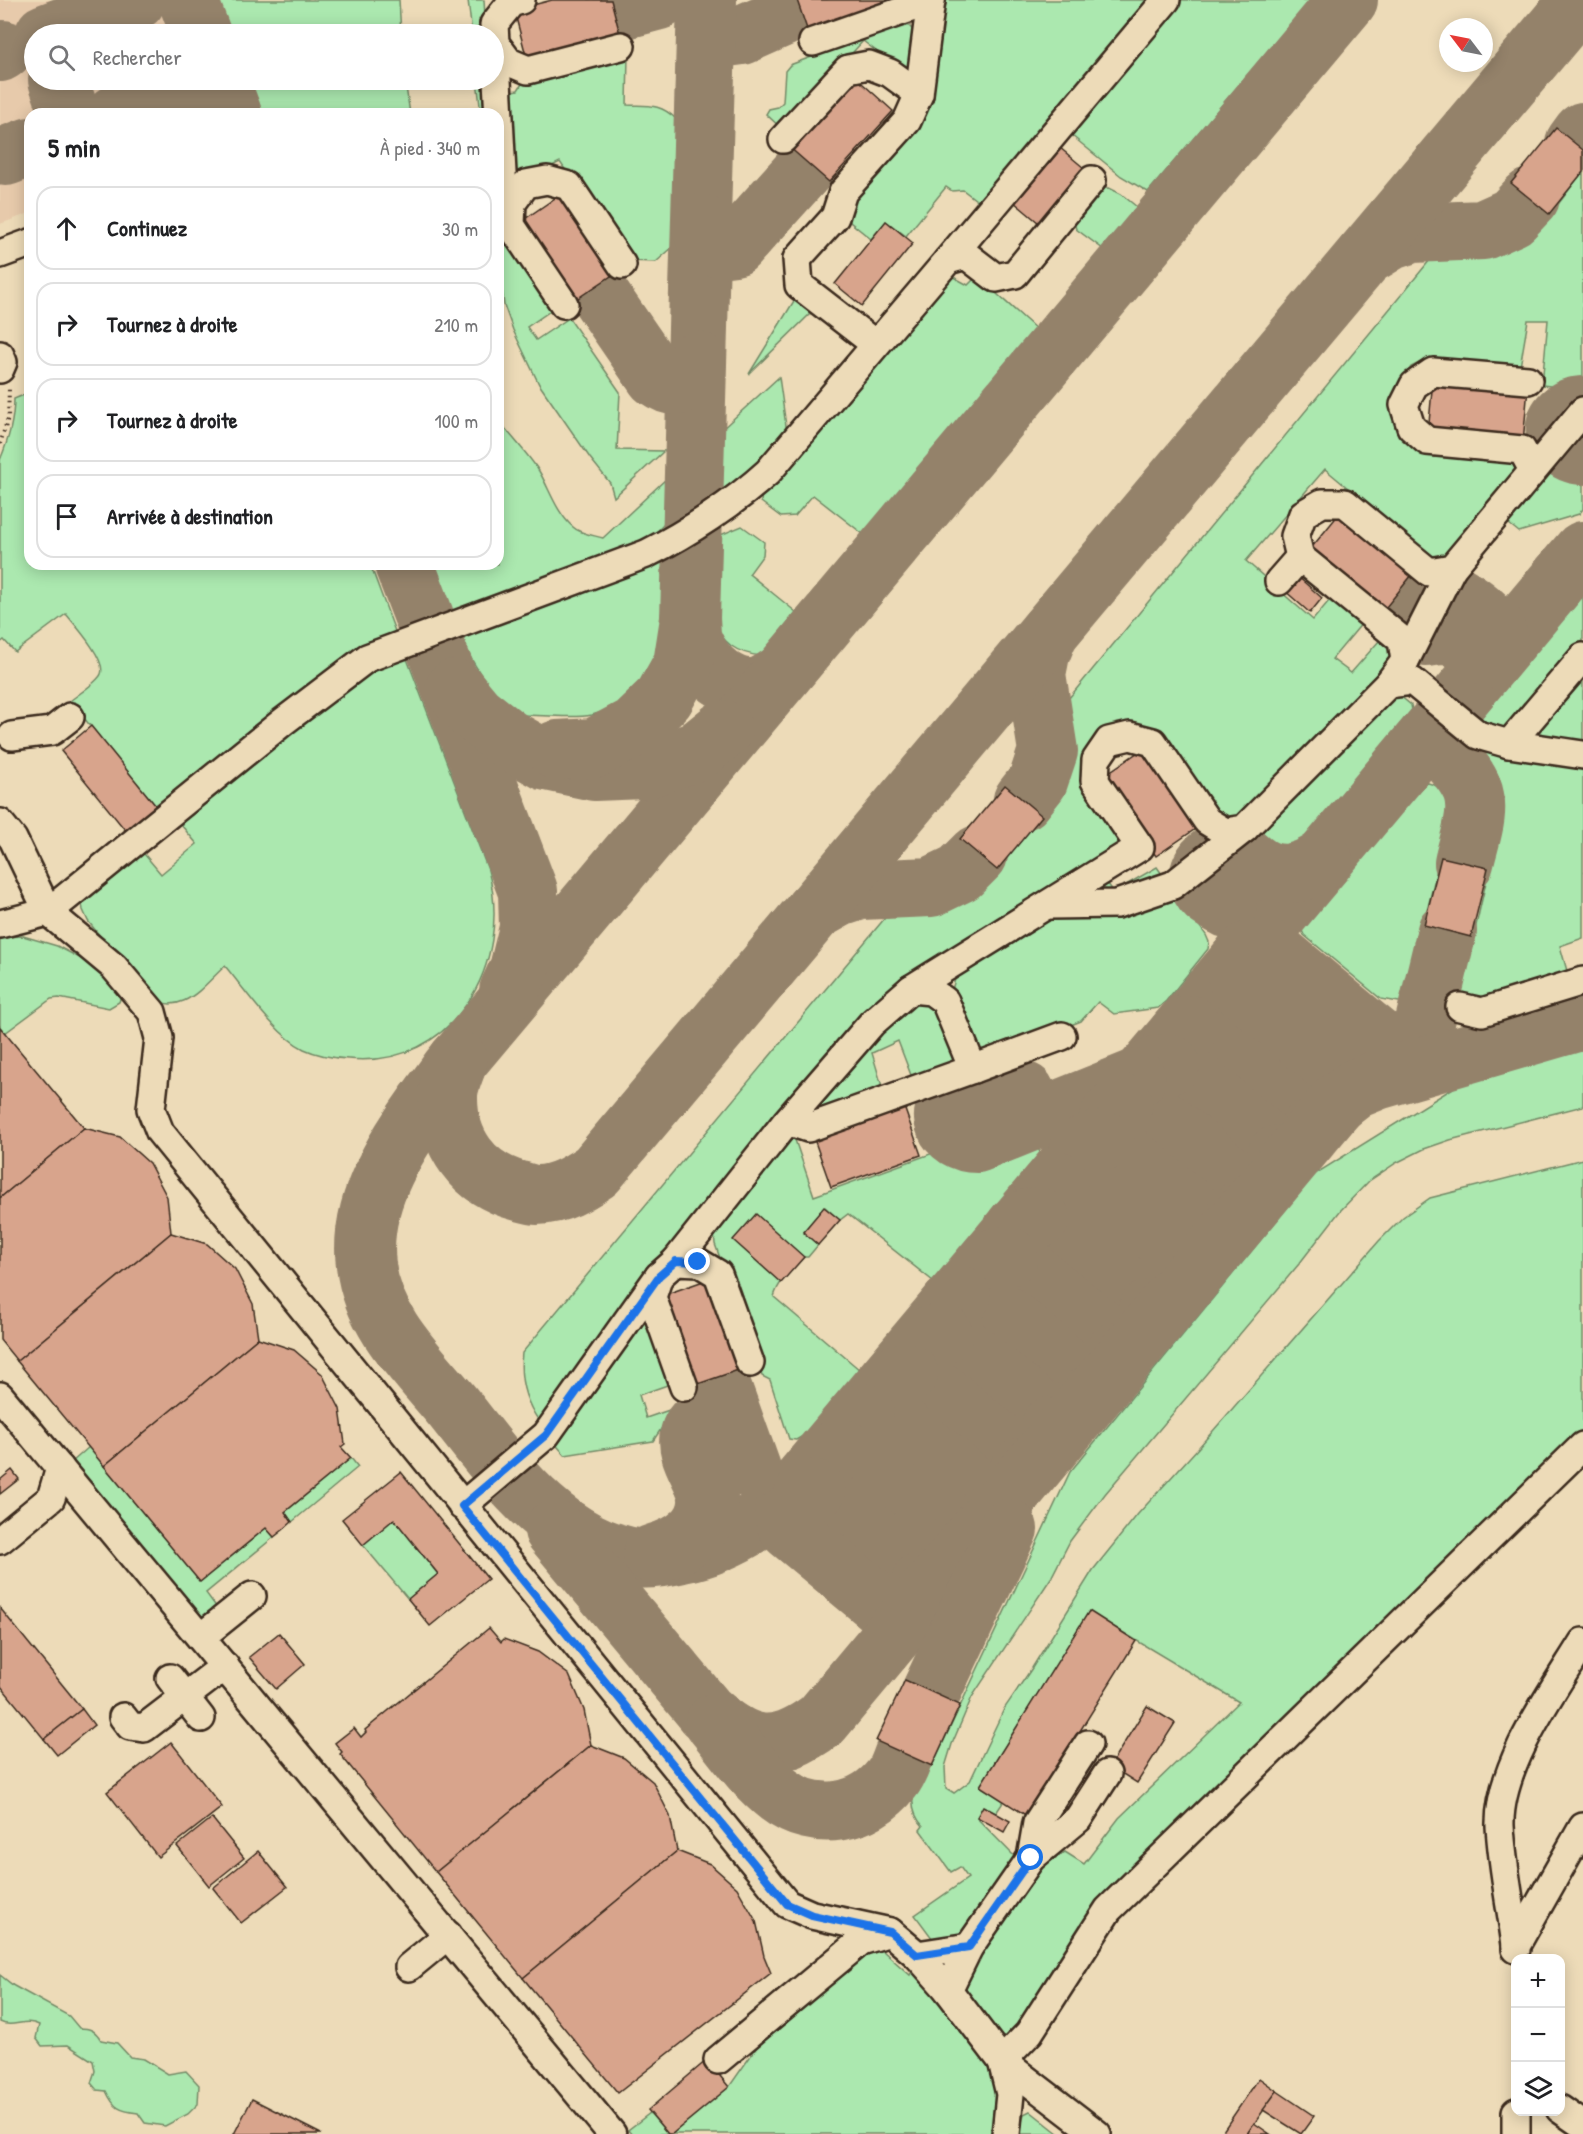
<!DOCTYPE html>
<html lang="fr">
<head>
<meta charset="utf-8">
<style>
  body { margin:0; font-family:"Patrick Hand",sans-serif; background:#f2f2f2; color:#202124 }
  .controls { position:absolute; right:18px; bottom:18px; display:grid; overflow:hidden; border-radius:12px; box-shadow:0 3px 15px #0003 }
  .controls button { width:54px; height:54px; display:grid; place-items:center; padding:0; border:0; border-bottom:2px solid #e0e0e0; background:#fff; color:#202124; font:30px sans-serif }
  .compass { position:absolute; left:1439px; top:18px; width:54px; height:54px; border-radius:50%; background:#fff; box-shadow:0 3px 15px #0003; rotate:302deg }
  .stop { position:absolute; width:18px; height:18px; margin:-14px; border:4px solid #1a73e8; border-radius:50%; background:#fff }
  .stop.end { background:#1a73e8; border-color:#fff; box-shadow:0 2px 6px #0008 }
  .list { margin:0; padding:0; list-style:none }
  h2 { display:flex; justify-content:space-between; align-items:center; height:78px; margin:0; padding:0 24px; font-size:26px }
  h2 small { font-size:20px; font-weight:400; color:#757577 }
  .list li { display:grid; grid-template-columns:39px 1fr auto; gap:18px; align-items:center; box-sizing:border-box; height:84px; margin:0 12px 12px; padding:0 12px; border:2px solid #e0e0e0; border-radius:18px }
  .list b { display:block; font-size:22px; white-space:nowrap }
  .list em { font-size:20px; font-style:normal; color:#757577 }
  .icon { flex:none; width:33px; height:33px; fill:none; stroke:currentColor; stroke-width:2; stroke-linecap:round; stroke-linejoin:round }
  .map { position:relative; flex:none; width:1583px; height:2134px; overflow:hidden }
  .search { position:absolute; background:#fff; box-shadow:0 3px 15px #0003; left:24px; top:24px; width:480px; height:66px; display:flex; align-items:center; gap:15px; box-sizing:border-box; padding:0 21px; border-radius:33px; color:#757577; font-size:22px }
  .panel { position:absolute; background:#fff; box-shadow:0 3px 15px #0003; left:24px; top:108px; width:480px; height:462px; border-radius:18px }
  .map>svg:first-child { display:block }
</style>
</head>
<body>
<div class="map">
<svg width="1583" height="2134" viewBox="0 0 1583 2134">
  <rect width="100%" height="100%" fill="#eddbb8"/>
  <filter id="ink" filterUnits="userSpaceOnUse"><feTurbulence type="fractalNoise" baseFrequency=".0167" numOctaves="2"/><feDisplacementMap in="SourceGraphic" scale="12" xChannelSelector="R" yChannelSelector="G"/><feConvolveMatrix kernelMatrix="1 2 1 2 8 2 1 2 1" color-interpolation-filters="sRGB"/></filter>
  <g filter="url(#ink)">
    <path fill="#e7caab" d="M0,0H159L172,34H34V80H189L202,114H30V213L0,224Z"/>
    <g fill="#abe8af" stroke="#738966" stroke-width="1.5">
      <path d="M218,0H399L401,34H231Z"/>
      <path d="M468,0H484L486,34H472Z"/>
      <path d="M938,0H1156L984,206L963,190L952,191L946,187L906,236L886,221L871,239L850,222L845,206L915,120Z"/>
      <path d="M1175,0H1311L1148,192L1121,176L1066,131Z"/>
      <path d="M899,24L909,26L915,32V71H902L863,41L783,130L766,114L769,109L778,107L783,102L785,71L790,65Z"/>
      <path d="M628,54L627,105C648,106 660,103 676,119L674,246L656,262L627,261L560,162L514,185L504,92L518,90L525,79Z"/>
      <path d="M248,80H405L410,114H261Z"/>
      <path d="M477,80H489L491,114H481Z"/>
      <path d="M1583,172V390L1542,385L1548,320H1528L1520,367L1427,359L1411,367L1401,381L1396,400L1395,418L1521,461V473L1454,553L1432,558L1325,469L1246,561L1313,620L1333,596L1363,622L1332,659L1351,673L1379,641L1401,660L1238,825L1218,822L1159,736L1144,725L1126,724L1099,741L1120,832L1114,835L1123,849L916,976L539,1421C525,1401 519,1378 522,1353L885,918L943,911L962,902L978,891L997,870L1058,796L1066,781L1071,765L1069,698L1430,260C1453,257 1477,256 1500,251C1537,242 1560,199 1583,172Z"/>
      <path d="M1109,188L1121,194L1137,207L1103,249L1076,229L1072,216L1094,189Z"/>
      <path d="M498,198L556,307L527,327L536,340L569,318L620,392L617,450L664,451L614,497L610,483L590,458L539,384L513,330L504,305L498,255Z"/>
      <path d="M946,273L968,285L977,276L1036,329L863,534L813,495L795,516L781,517L761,502L762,490Z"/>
      <path d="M797,296L813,311L749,374Z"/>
      <path d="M779,377L787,433L740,483L720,491V431Z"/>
      <path d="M26,394L28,400L30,399V564H370L396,634L160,811L70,701C77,695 98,682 101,674C107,660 75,625 66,614L15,652L4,640L0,643V460C9,439 14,421 14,399Z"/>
      <path d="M498,420C512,437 527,453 539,471C550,490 556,512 573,527C580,534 593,535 603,538L667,478L665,523L643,546L453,618L432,564H498Z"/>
      <path d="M1545,469L1583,472V509L1579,514L1519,532L1504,520Z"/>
      <path d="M742,526L764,542L763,555L749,574L796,612L761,656C737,653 721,644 714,619L718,536Z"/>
      <path d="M665,558C664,580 665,602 664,623C661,665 633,705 592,715C573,719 542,715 522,715C493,699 473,665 460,636Z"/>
      <path d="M1583,590V645L1507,730L1496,728L1476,718Z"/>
      <path d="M404,651L488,870C514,963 453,1070 348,1059C333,1058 317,1055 304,1049C275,1035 246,991 225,966C202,987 181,1019 148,996L88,921L83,910L81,899L140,849L161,874L197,844L177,820L352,680Z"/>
      <path d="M1583,671V746L1543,740L1537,734L1538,725Z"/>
      <path d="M1394,691L1411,705L1412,710L1307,836L1288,852L1251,832Z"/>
      <path d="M1479,750L1583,763V938L1560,946L1569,978L1479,1002L1460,995L1501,817C1503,787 1494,774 1479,750Z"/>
      <path d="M1428,783C1445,787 1448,796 1451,811L1405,1003L1381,999L1304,935L1300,926L1419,784Z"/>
      <path d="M1157,867L1164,877L1120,895L1091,891L1107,883L1114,892Z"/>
      <path d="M1176,894L1206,935L1209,942L1208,949L1166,1001L1158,1008L1114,1014L1098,1002L1081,1021L985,1058H979L950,997L957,972L1043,918Z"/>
      <path d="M23,936L57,946L97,967L121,996L119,1002L109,1008L59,998L51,999L5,1033L0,1027V937Z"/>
      <path d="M908,1002L930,1003L958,1052L955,1067L914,1083L898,1041L872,1053L884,1093L822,1115L806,1113Z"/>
      <path d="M1583,1048V1106L1450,1140L1424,1149L1396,1163L1369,1181L1340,1211L1299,1264L1105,1494L1070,1541L1051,1578L972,1697L952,1744L945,1767L946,1788L954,1793L970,1781L1004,1709L1032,1668L1093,1570L1138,1514L1199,1447L1379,1241L1403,1217L1430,1198L1583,1159V1434L1111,1895L1016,2036L1003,2040L962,1995V1978L1039,1868L1065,1852L1084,1864L1119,1818L1239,1702L1089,1612L980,1786L1004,1801L996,1813L983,1807L977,1818L1018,1860L960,1943L938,1946L915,1915L968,1878L960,1867L951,1872L920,1830L923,1826C905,1807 914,1784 925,1763L932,1766L1070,1472L1315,1174L1458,1085Z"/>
      <path d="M792,1131L814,1196L933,1153C941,1161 945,1166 957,1164L1024,1140C1032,1141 1036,1144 1040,1152L1037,1161L933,1281L848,1214L840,1220L825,1207L803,1232L818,1245L808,1257H804C793,1269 778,1281 774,1297L860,1370L803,1436L796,1440L789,1439L770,1380L762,1376L715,1244L714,1232Z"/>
      <path d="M648,1303L673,1383L639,1395L646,1418L675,1408L653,1441L565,1455L551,1439Z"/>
      <path d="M89,1447L200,1582L266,1528L274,1537L206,1593L220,1612L201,1619L72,1462Z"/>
      <path d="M351,1458L358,1467L292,1522L285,1512Z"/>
      <path d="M394,1519L438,1574L408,1599L363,1545Z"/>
      <path d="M873,1949L883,1951L910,1975L915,1967L985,2055L991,2073L995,2092L996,2109L991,2134H672L729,2087L759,2044L864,1954Z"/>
      <path d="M0,1975L14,1986L69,2016L79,2028C90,2028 95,2030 101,2040L117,2043L130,2057L144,2059L168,2074L186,2071L199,2085L198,2104L188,2114L165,2126L145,2123L138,2113C119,2111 114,2108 106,2091L97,2090L91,2083L95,2071L93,2061L68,2045L42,2046L36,2038L39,2025C24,2017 14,2029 0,2022Z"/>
      <path d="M1030,2111L1059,2134H1019L1024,2114Z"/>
      <path d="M650,2113L668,2134H631L628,2130Z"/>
    </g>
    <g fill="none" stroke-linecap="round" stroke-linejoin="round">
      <g stroke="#94826b" stroke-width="60">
        <path d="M188,0L201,34"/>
        <path d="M698,0L701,3L714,31L727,37L742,35L800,9"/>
        <path d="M707,0L690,619C691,626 690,635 693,642C702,667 733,696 762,686C769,683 776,678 782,674"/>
        <path d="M1348,0L451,1069C411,1126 357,1190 366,1265C372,1321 417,1364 452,1406C500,1466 554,1546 637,1558C651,1560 668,1556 682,1553C723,1545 757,1524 789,1497L1583,551"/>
        <path d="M614,12L659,0"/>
        <path d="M45,34L136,0"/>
        <path d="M0,52L3,50"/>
        <path d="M58,80L70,114"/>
        <path d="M219,80L232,114"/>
        <path d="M117,114C142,105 175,98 193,80"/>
        <path d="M1575,143L1583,132"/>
        <path d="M6,156L30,147"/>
        <path d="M701,224L707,242L719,248L735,246L809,164"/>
        <path d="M1365,256L1391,240L1412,233L1483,230L1512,217L1530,198"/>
        <path d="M594,287L656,377C678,393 689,384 697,361"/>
        <path d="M1583,406C1547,407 1546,452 1583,455"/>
        <path d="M404,564L528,891L529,928L519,969L509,991"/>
        <path d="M1461,640C1457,639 1453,636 1448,635C1437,633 1427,641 1417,634C1394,618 1421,592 1440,589C1452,588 1489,616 1495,628C1500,639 1496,649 1492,659"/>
        <path d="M455,689L475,713L508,739L547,761L594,771L645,769L697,751L723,730"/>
        <path d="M1444,716C1431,753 1460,758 1472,789C1481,812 1469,840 1464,863"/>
        <path d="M557,750L595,748L634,727L664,698L683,664L690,619"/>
        <path d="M1023,800L1038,781L1048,751L1036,674L1040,654L1049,632"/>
        <path d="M1227,908C1221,904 1212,901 1207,896C1189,879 1205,852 1227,850C1238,849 1244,855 1251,861C1275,881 1300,875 1323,860"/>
        <path d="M814,911L839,897L860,890L931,887L960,873L978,855"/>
        <path d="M1232,987C1206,986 1198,1008 1210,1028L1302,1106C1324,1119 1350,1103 1342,1079"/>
        <path d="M1190,1025C1172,1033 1169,1051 1178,1066L1270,1144C1288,1154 1307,1147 1311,1127"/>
        <path d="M1367,1029L1275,952C1247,940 1226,964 1243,990L1335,1068C1341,1071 1346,1075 1353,1074C1365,1072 1378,1059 1377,1047C1376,1040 1371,1035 1367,1029C1390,1047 1399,1059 1422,1034L1447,931"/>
        <path d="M458,1060C455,1071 448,1084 448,1096C447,1142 473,1179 519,1191C524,1192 531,1195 537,1195C559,1195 578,1183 596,1171L1580,0"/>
        <path d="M1170,1064C1144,1063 1132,1084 1146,1106L1245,1188C1264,1192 1275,1179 1279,1162L1277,1155"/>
        <path d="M1025,1092C1007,1092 977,1089 960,1096C930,1109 946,1143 977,1143L1136,1079"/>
        <path d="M1123,1104C1106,1113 1104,1129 1114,1144L1206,1222C1223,1232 1240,1225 1246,1205"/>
        <path d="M1105,1141C1078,1139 1070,1161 1081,1183L1181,1265C1201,1268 1219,1252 1213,1232"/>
        <path d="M1058,1181C1042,1190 1039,1206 1049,1221L1141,1299C1159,1309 1176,1302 1182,1282"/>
        <path d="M1040,1218C1013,1216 1005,1237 1016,1260L1116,1342C1135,1346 1155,1330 1148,1310"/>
        <path d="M1008,1256C993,1256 986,1261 979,1273L980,1291L984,1298L1084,1381C1101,1384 1121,1370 1116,1351"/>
        <path d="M961,1296C945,1305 942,1321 952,1337L1044,1415C1061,1424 1079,1418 1084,1398"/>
        <path d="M943,1334C928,1333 921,1338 914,1350L915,1369L919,1375L1019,1458C1037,1461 1049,1450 1053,1433L1051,1426"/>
        <path d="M908,1373C883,1371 876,1396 887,1414L987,1497C1005,1500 1016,1489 1021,1472L1020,1468"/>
        <path d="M864,1413C847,1421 844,1438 853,1453L945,1531C963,1541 983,1534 987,1513"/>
        <path d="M845,1450C819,1449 809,1471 822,1492L914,1570C935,1582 963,1567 954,1542"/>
        <path d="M816,1490C788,1484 776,1507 790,1530L890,1613C908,1616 919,1605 924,1588L922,1581"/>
        <path d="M554,1530L706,1712C748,1750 775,1755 822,1720L1337,1103L1355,1089L1377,1080L1583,1020"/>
        <path d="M653,1554C681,1547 715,1526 707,1491C702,1473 685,1453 690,1434C692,1426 697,1420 705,1418C734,1408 742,1447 751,1469L718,1377"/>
        <path d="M931,1692L1008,1529"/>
        <path d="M715,1723C735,1747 754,1776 779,1795C815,1823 865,1814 892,1779C898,1772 901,1762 904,1754"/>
      </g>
    </g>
    <g fill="#d8a48c" stroke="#3b2a1e" stroke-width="1.5">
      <path d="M552,0H611L621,38L528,63L514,10Z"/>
      <path d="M797,0H899L809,35Z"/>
      <path d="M853,75L893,111L829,182L788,146Z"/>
      <path d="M1556,128L1583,150V172L1549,214L1511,183Z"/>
      <path d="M1059,147L1084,168L1039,223L1014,202Z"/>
      <path d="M564,192L617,272L572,302L519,223Z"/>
      <path d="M886,221L913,243L862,306L835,284Z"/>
      <path d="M1433,379L1528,388L1523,442L1428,434Z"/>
      <path d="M1343,509L1416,570L1382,612L1308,552Z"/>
      <path d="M1296,575L1322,598L1310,613L1283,589Z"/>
      <path d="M91,726L160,811L130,836L61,751Z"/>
      <path d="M1147,746L1201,825L1156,856L1102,777Z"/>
      <path d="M1005,785L1042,816L997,870L960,839Z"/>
      <path d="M1441,857L1488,868L1471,937L1424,925Z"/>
      <path d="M0,1027L84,1128L0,1198Z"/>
      <path d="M903,1104L921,1155L831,1187L813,1136Z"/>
      <path d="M84,1128L120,1137L149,1163L167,1197L171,1233L17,1361L0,1340V1198Z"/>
      <path d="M824,1207L840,1220L818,1245L803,1232Z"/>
      <path d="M756,1214L804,1257L781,1283L733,1240Z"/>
      <path d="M171,1233L207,1244L235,1269L253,1304L258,1338L104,1466L17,1361Z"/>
      <path d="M712,1278L744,1368L692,1386L661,1296Z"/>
      <path d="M258,1338L294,1350L322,1374L340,1409L345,1444L341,1447L351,1458L285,1512L292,1522L283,1530L274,1537L266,1528L200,1582L104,1466Z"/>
      <path d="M12,1470L19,1479L0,1494V1480Z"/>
      <path d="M401,1472L488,1579L430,1626L408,1599L438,1574L394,1519L363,1545L342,1519Z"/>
      <path d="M0,1608L82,1709L44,1739L0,1685Z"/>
      <path d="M1089,1611L1136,1641L1027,1816L980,1786Z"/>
      <path d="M489,1628L501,1642L504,1639L538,1652L569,1675L584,1710L591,1745L436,1872L340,1754L342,1752L335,1743L354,1728L361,1737L366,1732L365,1730Z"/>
      <path d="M279,1633L305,1664L276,1689L249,1657Z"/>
      <path d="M905,1680L960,1705L932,1766L876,1741Z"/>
      <path d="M1147,1706L1175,1723L1137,1783L1110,1766Z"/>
      <path d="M82,1709L94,1725L57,1755L44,1739Z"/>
      <path d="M171,1742L222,1807L158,1857L107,1792Z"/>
      <path d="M591,1745L624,1758L653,1782L670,1816L677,1851L523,1978L436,1872Z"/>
      <path d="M983,1806L1010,1821L1004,1832L977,1817Z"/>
      <path d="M212,1818L244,1858L209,1886L177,1846Z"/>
      <path d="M258,1851L287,1887L241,1923L213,1888Z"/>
      <path d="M677,1851L710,1864L737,1888L756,1921L764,1956L771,1973L618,2093L523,1978Z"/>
      <path d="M707,2060L729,2087L672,2134H668L648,2110Z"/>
      <path d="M1259,2078L1277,2091L1247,2134H1221Z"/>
      <path d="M1277,2091L1314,2116L1301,2134L1263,2110Z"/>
      <path d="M252,2099L321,2134H234Z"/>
      <path d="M1254,2123L1270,2134H1247Z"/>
    </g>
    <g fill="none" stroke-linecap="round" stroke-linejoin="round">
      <defs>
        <g id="minor">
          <path d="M521,0L511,3L494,24L495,43L509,62L528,70L621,46"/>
          <path d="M813,42L931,1"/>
          <path d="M495,43L503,192L512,203"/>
          <path d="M783,139L848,69L869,65L890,73L919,94"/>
          <path d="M0,254L30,243"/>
          <path d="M948,260L1166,0"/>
          <path d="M564,304L511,225L512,203L526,184L547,180L569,186L622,265"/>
          <path d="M875,344L799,285L797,259L835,217L843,192L907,121L919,94L931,0"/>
          <path d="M0,355L3,362L0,369"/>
          <path d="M1528,380L1433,372L1414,385L1404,405L1411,427L1427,441L1522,450L1533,470"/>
          <path d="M1279,581L1300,557"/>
          <path d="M1405,661L1452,568"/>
          <path d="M1388,684L1412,681L1478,735L1509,744L1583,755"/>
          <path d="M12,736L52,731L70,717"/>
          <path d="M1509,744L1583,657"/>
          <path d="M0,823L13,839L48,912L284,721L367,658L646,554C688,533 734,503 768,472L948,260L966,255L996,278L1015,274L1092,180"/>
          <path d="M1049,905L1117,904L1173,885L1244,829"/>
          <path d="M0,924L48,912L114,967L152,1012L159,1038L151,1109L160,1132L787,1904L812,1915L890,1932L917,1955L948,1990L1002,2061L1097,2134"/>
          <path d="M911,989L1140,847L1095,781L1096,760L1109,741L1130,736L1153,742L1207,821L1225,832L1244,829L1388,684L1405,661L1402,640L1300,557L1295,536L1303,514L1322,503H1345L1429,572L1452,568L1583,411"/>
          <path d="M1460,1007L1482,1012L1583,981"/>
          <path d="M973,1069L1062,1036"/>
          <path d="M676,1261L787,1121L808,1128L973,1069L945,1001L931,991L911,989L872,1023L787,1121"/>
          <path d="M684,1387L652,1297L659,1276L676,1261L698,1262L718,1274L750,1363"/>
          <path d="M0,1396L612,2134"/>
          <path d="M462,1506L546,1435L659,1276"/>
          <path d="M0,1540L51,1498L60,1468"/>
          <path d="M201,1637L252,1596"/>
          <path d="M170,1678L201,1718"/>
          <path d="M123,1717L130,1726L144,1728L225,1666"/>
          <path d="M1031,1858L1037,1823L1088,1744"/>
          <path d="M1516,1945C1511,1906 1502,1865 1500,1826C1498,1767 1553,1691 1583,1642"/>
          <path d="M1516,1949V1945L1583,1827"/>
          <path d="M917,1955L969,1947"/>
          <path d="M409,1967L448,1935"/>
          <path d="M948,1990L969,1947L1031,1858L1078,1819L1107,1774"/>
          <path d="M718,2060L861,1941L890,1932"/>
          <path d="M1560,2109L1583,2125"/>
          <path d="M1006,2134L1010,2094L1002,2061L1029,2033L1108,1910L1583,1446"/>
          <path d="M1516,2134V2112"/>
        </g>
      </defs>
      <use href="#minor" stroke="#3b2a1e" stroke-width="32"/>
      <path stroke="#3b2a1e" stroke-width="4" stroke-dasharray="1.5 4.5" stroke-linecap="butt" d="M0,444L8,418L9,389"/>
      <use href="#minor" stroke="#eddbb8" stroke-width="27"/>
    </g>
  </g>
  <g fill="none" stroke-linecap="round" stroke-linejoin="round" filter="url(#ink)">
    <path stroke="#1a73e8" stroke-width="8" d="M698,1262L676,1261L659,1276L546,1435L462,1506L787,1904L812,1915L890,1932L917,1955L969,1947L1031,1858"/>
  </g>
</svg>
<div class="controls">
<button>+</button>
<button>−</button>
<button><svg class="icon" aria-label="layers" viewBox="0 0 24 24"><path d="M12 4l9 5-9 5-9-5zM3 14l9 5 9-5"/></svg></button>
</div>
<svg class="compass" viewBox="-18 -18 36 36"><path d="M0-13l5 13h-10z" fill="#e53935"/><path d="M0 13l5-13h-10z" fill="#757577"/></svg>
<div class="stop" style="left:1031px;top:1858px"></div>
<div class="stop end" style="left:698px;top:1262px"></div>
<div class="search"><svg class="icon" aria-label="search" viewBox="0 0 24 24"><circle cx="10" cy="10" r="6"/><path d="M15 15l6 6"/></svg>Rechercher</div>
<section class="panel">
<h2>5 min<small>À pied · 340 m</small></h2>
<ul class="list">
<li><svg class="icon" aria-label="ahead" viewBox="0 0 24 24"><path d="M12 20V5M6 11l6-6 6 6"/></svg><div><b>Continuez</b></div><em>30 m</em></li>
<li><svg class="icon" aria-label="right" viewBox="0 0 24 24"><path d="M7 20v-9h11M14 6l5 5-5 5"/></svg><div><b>Tournez à droite</b></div><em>210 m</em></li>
<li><svg class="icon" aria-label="right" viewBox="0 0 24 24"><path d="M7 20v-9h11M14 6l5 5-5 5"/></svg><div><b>Tournez à droite</b></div><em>100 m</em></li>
<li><svg class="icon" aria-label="arrive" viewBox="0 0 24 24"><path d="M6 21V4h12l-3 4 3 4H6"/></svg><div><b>Arrivée à destination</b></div></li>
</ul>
</section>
</div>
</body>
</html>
